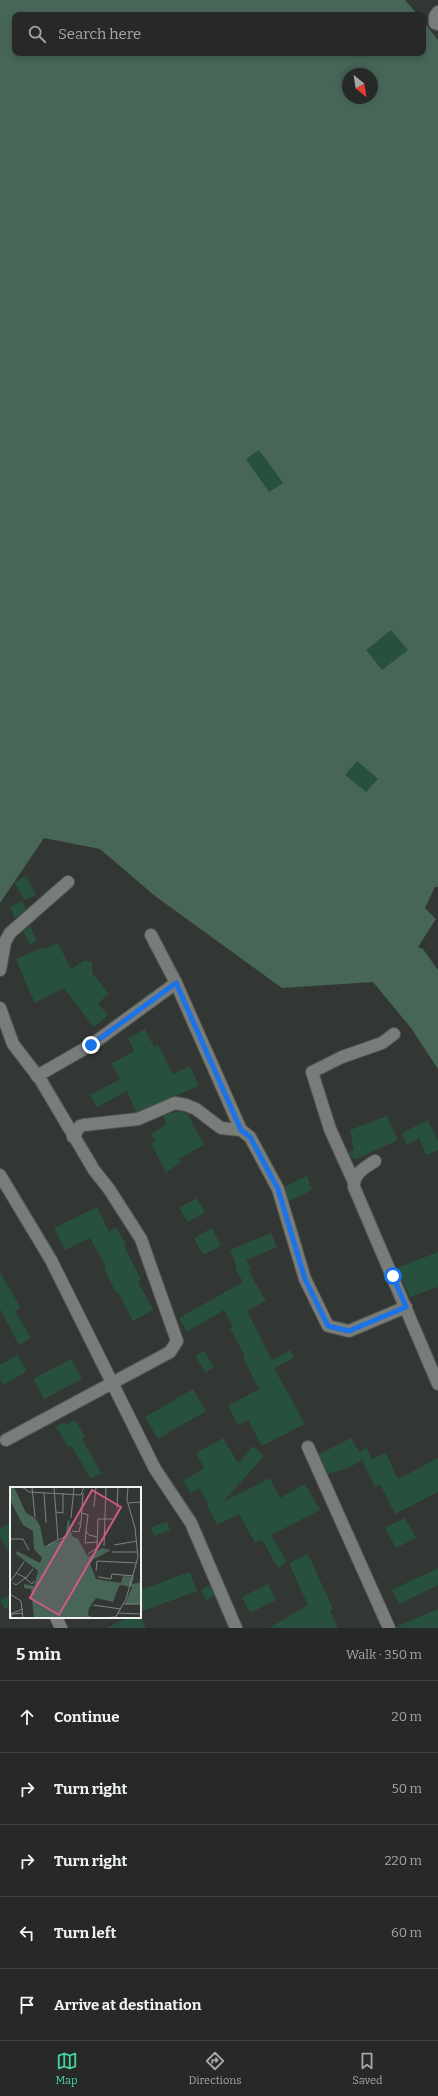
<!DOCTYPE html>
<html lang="en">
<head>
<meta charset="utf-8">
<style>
  body { margin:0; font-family:Bitter,serif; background:#2e312f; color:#f1f3f6 }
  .compass { position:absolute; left:342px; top:68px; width:36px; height:36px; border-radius:50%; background:#262927; box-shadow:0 2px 6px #0003; rotate:150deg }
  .stop { position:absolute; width:12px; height:12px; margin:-9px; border:3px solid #1a73e8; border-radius:50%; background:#fff }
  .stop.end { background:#1a73e8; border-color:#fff; box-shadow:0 1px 4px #0008 }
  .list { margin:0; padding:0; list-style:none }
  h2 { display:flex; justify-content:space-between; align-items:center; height:52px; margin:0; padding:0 16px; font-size:17px }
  h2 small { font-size:13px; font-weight:400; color:#a4a6a7 }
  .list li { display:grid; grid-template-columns:26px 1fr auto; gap:12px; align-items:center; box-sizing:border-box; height:72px; padding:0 16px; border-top:1px solid #424544 }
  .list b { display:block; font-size:15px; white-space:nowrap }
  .list em { font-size:13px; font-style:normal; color:#a4a6a7 }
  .icon { flex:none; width:22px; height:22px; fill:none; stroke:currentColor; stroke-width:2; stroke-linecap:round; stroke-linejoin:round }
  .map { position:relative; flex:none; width:438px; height:1628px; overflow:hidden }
  .search { position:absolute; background:#262927; box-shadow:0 2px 6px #0003; left:12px; right:12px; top:12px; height:44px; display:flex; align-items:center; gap:10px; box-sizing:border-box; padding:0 14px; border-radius:8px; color:#a4a6a7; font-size:15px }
  .sheet { height:412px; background:#262927 }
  nav { display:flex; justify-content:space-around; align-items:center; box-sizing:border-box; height:56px; border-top:1px solid #424544; background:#262927; font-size:11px; color:#a4a6a7 }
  nav a { display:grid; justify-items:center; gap:2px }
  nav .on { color:#49d49c }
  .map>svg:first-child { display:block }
</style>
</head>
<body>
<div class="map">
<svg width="438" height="1628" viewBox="0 0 438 1628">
  <rect width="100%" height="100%" fill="#323734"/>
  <path fill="#476657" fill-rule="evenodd" d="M0,0H405L418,15H15V53H423V21L438,40V887H435L425,908L436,919L418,947L423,949L438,970V1069L411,1028L373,982L282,988L155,896L100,849L44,838L0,903ZM348,74H372V98H348Z"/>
  <g fill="#27503e">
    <path d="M259,450L283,483L269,492L246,459Z"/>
    <path d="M391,630L408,650L382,670L366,650Z"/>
    <path d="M357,761L378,779L366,792L345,775Z"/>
    <path d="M26,876L36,895L25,900L14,883Z"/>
    <path d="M22,901L26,909L15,918L10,907Z"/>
    <path d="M30,926L37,941L30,945L23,931Z"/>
    <path d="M58,943L71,969L85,960L92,963V973L109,994L98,1003L108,1015L94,1027L64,988L35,1003L28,988L16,959L43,947L46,949Z"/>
    <path d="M145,1029L154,1047L158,1045L173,1074L190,1066L199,1086L136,1112L127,1091L97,1107L90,1095L120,1079L111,1064L134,1051L128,1038Z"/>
    <path d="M176,1111L187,1113L204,1145L179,1159L181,1163L166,1172L151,1144L155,1140L151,1134L167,1124L163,1116Z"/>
    <path d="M387,1116L398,1140L354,1160L349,1153L354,1149L350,1130Z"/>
    <path d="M428,1120L438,1141V1150L426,1155L419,1138L407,1145L402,1133Z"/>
    <path d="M307,1176L312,1190L289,1201L285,1186Z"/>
    <path d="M197,1198L205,1212L188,1222L179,1208Z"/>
    <path d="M97,1207L109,1232L116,1227L126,1245L124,1246L141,1280L138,1282L153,1310L133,1321L118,1292L116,1293L104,1268L106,1267L90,1238L65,1250L54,1228Z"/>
    <path d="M212,1228L221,1246L203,1255L194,1238Z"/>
    <path d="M271,1233L277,1247L246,1260L251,1268L248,1270L266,1301L247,1311L272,1360L290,1350L294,1358L274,1368L305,1424L262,1446L248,1420L238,1425L228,1406L259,1389L243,1357L245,1356L230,1328L233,1327L224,1310L187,1332L179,1318L243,1282L235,1269L237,1267L230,1250Z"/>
    <path d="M438,1252V1287L410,1297L397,1268Z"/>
    <path d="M0,1272L21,1308L15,1311L31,1338L19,1345L0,1309Z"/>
    <path d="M204,1351L214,1367L206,1372L195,1356Z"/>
    <path d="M17,1355L27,1371L3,1385L0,1379V1365Z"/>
    <path d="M71,1359L82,1379L44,1399L33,1379Z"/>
    <path d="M193,1389L206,1411L158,1439L145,1417Z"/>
    <path d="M75,1420L85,1437L82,1439L101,1473L91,1479L71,1446L68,1447L56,1427L64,1422L66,1425Z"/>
    <path d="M223,1438L238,1463L253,1446L264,1456L223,1502L270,1478L280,1498L305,1484L320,1510L271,1535L287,1562L278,1568L262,1540L255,1543L239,1514L217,1525L207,1505L209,1504L199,1488L191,1493L183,1481L204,1468L196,1453Z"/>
    <path d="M351,1438L359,1452L366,1448L372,1459L386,1453L398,1479L438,1458V1492L395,1514L380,1484L375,1487L362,1460L348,1468L328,1474L319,1454Z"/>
    <path d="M405,1518L416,1538L396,1548L385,1528Z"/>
    <path d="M11,1522V1555L0,1538V1529Z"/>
    <path d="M167,1522L170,1530L154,1536L151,1527Z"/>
    <path d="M308,1554L333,1609L330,1611L338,1628H269L308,1605L289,1563Z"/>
    <path d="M438,1568V1585L399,1604L392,1590Z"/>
    <path d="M190,1572L197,1591L140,1612V1590Z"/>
    <path d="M268,1584L276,1600L250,1613L242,1597Z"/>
    <path d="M210,1585L214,1596L206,1600L201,1590Z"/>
    <path d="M9,1596L11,1606L5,1609L0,1600Z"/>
    <path d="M438,1609V1628H396V1627Z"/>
    <path d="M128,1617H140L146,1628H107Z"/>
  </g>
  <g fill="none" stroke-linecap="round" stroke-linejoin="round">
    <defs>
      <g id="minor">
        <path d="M438,12L435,16V23L438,24"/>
        <path d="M151,935L176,983"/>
        <path d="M0,970L5,942L10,933L68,882"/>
        <path d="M0,1008L13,1044L40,1079L94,1170L109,1189L141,1239L177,1341L170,1352L6,1440"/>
        <path d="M37,1076L91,1045L176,983L241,1130"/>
        <path d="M73,1137L80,1126L84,1125L138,1119L175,1103L186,1105L196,1109L221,1128L241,1130L250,1137L278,1189L305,1279L328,1326L349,1331L406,1307"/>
        <path d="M375,1161C365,1168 353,1173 354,1187L438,1384"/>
        <path d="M0,1175L51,1260L155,1469L191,1523L236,1628"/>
        <path d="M353,1180L330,1129L312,1072L342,1057L382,1043L394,1034"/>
        <path d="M308,1447L389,1628"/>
        <path d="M56,1617L61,1628"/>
      </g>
    </defs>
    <use href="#minor" stroke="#515553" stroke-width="14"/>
    <use href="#minor" stroke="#787d7a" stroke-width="12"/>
  </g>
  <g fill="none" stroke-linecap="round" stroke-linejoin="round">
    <path stroke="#1a73e8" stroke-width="5" d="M91,1045L176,983L241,1130L250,1137L278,1189L305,1279L328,1326L349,1331L406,1307L393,1276"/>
  </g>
  <g transform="translate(10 1487)">
    <rect width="131" height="131" fill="#323734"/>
    <path d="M0,0H4L16,26L25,31L30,39L34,59L55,52L58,32L59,33L62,49L68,52L78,70L92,61L101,63L84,72L80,77L86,92L111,96L113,89L124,90L122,97L129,96L131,91V117H115L122,100L111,98L109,99L103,115L86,111L79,121L78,128L84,131H24L21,102L14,101V97L24,99L28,84L6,67L7,64L30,76L32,71L24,62L23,44L13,38L0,13Z" fill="#476657"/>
    <path fill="none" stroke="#7e8280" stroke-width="1" d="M7,0L14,1L19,5L71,8L74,0M22,0L25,30M44,0L48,53M34,5L36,36M118,16L131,15M84,20L86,0M107,21L108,0M46,25L53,26V6M72,26L78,28L76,44L79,48L87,50M61,31L64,0M68,37L71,35L73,6M62,44L69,45L71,36M76,44L75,56L88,55M0,52H13L19,63M38,58L54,50M104,58L127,54M94,59L96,0M102,65H128M78,67L87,61L88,32H103M86,84L87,74L127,76M6,86L16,91L23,82M102,87L124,89M88,90L101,92L102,87M0,95L14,75M3,96L6,98L15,91L22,97L24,94M0,107L11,114L13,131M114,117H131M83,118L111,122M108,126L131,127M0,127L13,122M1,131L2,127L13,126M92,131L105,130M105,131L116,112L128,70L125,41L117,13L118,0"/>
    <path fill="#d05988" fill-opacity="0.15" stroke="#d05988" stroke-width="2" d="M82,3L111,20L49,128L20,111Z"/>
    <rect width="131" height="131" fill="none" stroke="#eff2f1" stroke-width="2"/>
  </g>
</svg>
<svg class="compass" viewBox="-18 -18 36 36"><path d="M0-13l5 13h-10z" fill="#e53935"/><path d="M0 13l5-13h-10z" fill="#a4a6a7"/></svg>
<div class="stop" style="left:393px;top:1276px"></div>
<div class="stop end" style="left:91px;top:1045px"></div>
<div class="search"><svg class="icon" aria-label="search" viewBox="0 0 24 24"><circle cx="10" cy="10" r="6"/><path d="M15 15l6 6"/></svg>Search here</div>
</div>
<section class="sheet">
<h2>5 min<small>Walk · 350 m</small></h2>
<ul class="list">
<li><svg class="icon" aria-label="ahead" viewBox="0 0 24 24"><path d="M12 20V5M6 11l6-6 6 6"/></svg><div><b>Continue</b></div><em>20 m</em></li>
<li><svg class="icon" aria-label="right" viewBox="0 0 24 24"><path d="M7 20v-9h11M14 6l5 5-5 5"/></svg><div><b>Turn right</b></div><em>50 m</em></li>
<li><svg class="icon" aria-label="right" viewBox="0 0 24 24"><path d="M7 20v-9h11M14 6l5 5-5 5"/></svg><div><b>Turn right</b></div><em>220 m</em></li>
<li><svg class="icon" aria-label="left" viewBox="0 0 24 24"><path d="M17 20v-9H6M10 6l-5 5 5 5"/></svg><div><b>Turn left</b></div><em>60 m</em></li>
<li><svg class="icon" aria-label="arrive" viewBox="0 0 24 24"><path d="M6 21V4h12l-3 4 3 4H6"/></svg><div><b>Arrive at destination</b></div></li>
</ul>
</section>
<nav>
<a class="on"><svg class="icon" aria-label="map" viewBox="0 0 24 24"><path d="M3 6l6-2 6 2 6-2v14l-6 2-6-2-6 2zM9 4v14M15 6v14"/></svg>Map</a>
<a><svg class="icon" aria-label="directions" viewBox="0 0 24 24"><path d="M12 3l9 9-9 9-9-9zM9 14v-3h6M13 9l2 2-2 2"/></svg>Directions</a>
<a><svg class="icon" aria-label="saved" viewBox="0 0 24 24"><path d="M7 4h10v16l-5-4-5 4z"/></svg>Saved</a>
</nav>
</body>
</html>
